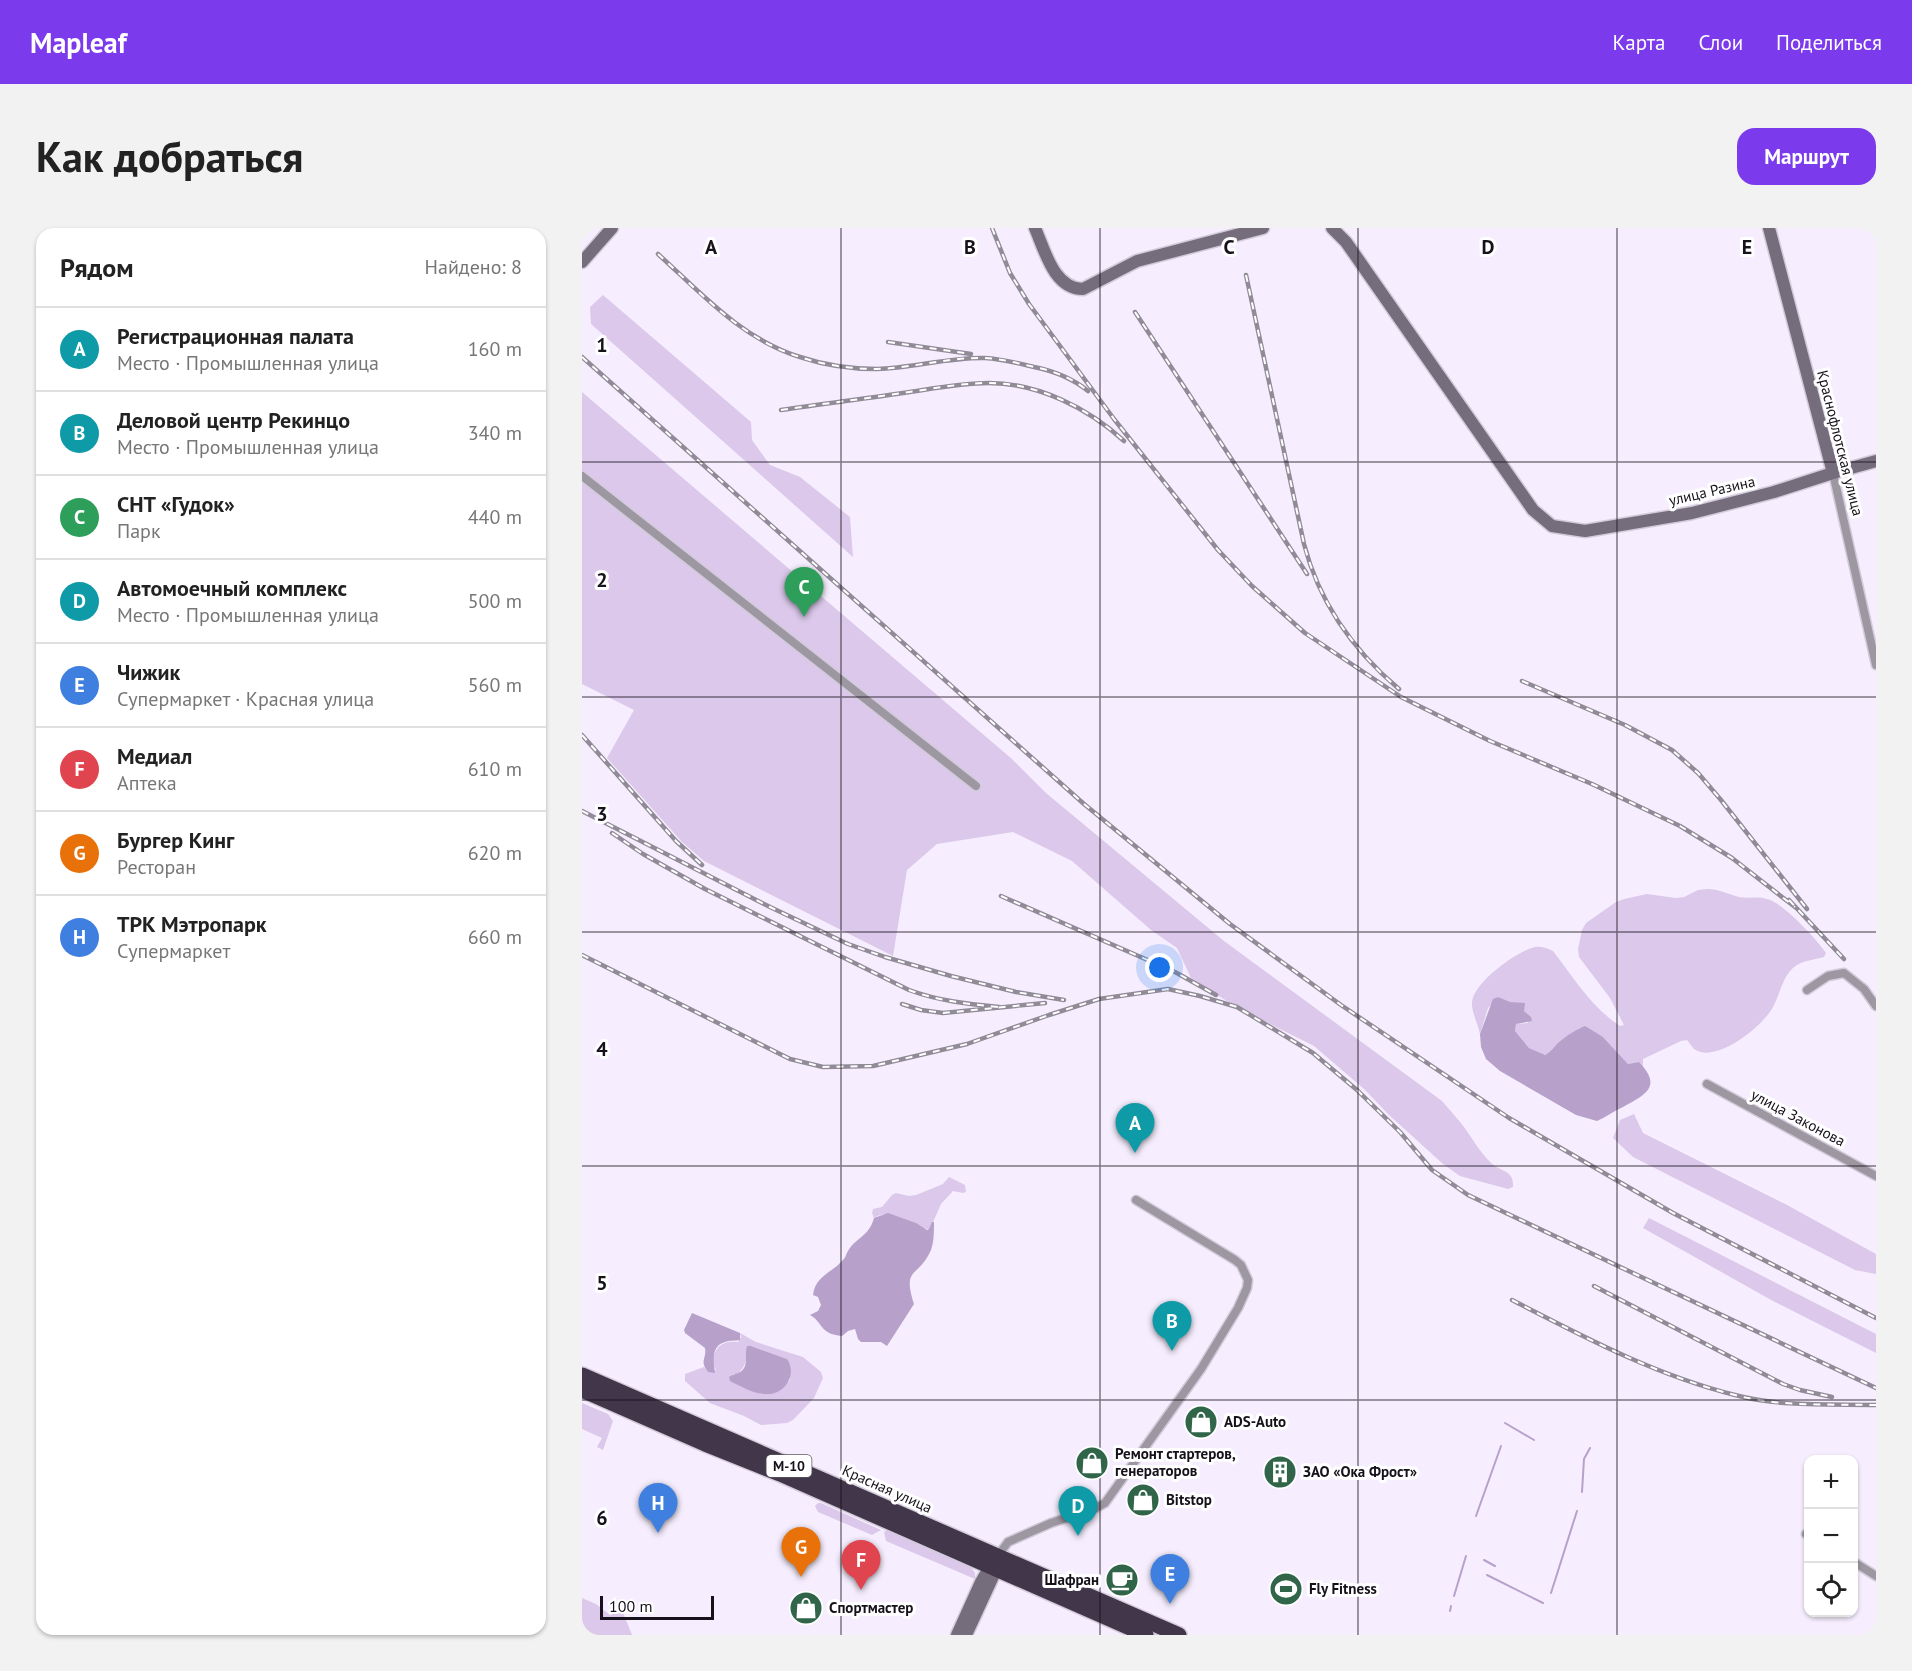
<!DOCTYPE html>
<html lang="ru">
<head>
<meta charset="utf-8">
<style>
  body { margin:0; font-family:"PT Sans",sans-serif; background:#f2f2f2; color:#222 }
  .controls { position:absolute; right:18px; bottom:18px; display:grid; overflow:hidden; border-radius:12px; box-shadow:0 2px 4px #0004 }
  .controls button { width:54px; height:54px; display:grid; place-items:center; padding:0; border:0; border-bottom:2px solid #e0e0e0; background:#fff; color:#222; font:30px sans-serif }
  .scale { position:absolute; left:18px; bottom:15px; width:114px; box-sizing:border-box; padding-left:6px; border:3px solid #16111a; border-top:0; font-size:16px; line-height:21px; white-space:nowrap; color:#16111a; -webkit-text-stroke:4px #fff; paint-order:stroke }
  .you { position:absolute; left:578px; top:740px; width:21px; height:21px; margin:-15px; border:4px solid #fff; border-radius:50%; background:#1a73e8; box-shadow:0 0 0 9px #1a73e833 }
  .badge { display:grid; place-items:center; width:39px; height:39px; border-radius:50%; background:#7c3aed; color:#fff; font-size:20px; font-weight:700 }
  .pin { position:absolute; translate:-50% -50px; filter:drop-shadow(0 2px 3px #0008) }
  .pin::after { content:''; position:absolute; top:32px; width:21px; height:18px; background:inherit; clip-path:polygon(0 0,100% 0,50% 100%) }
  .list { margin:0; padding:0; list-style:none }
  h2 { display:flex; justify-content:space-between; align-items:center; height:78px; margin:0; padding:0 24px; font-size:26px }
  h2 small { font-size:20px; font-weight:400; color:#767676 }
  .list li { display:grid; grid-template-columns:39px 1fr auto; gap:18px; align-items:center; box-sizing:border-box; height:84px; padding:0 24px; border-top:2px solid #e0e0e0 }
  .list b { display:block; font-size:22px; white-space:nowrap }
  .list p { margin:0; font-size:20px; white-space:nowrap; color:#767676 }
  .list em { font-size:20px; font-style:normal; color:#767676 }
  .icon { flex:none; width:33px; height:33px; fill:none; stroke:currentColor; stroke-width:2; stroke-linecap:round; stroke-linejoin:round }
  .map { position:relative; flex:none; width:1294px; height:1407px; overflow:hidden; border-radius:18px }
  header { display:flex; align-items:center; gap:36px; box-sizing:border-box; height:84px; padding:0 30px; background:#7c3aed; color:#fff }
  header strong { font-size:28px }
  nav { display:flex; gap:33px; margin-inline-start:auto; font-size:21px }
  .intro { display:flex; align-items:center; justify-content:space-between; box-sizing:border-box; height:144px; padding:0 36px }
  h1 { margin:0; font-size:42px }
  .button { padding:15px 27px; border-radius:18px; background:#7c3aed; color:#fff; font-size:21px; font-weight:700 }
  main { display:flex; gap:36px; padding:0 36px }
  aside { flex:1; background:#fff; border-radius:18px; box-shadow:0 2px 4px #0004 }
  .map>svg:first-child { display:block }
</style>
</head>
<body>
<header>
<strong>Mapleaf</strong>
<nav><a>Карта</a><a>Слои</a><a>Поделиться</a></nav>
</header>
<div class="intro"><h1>Как добраться</h1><a class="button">Маршрут</a></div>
<main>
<aside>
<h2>Рядом<small>Найдено: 8</small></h2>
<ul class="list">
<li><span class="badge" style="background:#0f9aa8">A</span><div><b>Регистрационная палата</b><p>Место · Промышленная улица</p></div><em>160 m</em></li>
<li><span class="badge" style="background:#0f9aa8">B</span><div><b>Деловой центр Рекинцо</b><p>Место · Промышленная улица</p></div><em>340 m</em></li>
<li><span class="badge" style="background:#2e9e5b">C</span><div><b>СНТ «Гудок»</b><p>Парк</p></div><em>440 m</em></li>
<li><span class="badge" style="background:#0f9aa8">D</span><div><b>Автомоечный комплекс</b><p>Место · Промышленная улица</p></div><em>500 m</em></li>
<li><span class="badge" style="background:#3f7fe0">E</span><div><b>Чижик</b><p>Супермаркет · Красная улица</p></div><em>560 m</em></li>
<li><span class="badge" style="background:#e0444e">F</span><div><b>Медиал</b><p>Аптека</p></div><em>610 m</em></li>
<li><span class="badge" style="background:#e8710a">G</span><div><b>Бургер Кинг</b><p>Ресторан</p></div><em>620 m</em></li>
<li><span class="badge" style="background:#3f7fe0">H</span><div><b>ТРК Мэтропарк</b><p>Супермаркет</p></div><em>660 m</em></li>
</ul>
</aside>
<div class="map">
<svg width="1294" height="1407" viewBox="0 0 1294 1407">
  <rect width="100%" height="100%" fill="#f6eefe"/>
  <g fill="#dbc8ea" fill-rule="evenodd">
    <path d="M21,67L169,194L170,212L188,237L218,249L268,289L271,329L9,96L8,79Z"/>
    <path d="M0,164L430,531L464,565L642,713L860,873C867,881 875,890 882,899C890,910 898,924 908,934C919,945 932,941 931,959L926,961L878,948L861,936L807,887L782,861L732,818L658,781L622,759L609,750L595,720L569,702L490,633L431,604L355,616L325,642L311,728L122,633L100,614L25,530L52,482L0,456Z"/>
    <path d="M1125,661C1137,661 1146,666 1157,669C1166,671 1175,668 1185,671C1200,674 1235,711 1244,725L1242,729C1232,732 1220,732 1211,740C1201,749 1198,765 1192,777C1183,796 1150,821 1130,824C1123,826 1117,824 1112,821L1105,812L1099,813L1061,831V838L1057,834L1046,836L1021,809L998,800L978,813L970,824L962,827L947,820L933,803L934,796L946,795L942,783L916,769L906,780L898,806C896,796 889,783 890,774C892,754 935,723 953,719C959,718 965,720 971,723C991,749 1010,780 1038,798L1042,797L1028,770L997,729L996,721L1000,702L1004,695L1034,674L1042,671L1065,666L1094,670L1102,669L1116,662Z"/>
    <path d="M1052,886L1061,905L1205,977L1294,1026V1046L1273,1042L1051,929L1031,910L1038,892Z"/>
    <path d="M367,949L383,957L384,964L381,965L371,963L359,976L348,1001C341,1001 340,999 334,996C330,993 324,993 320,991C309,987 303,983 292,990L290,985L291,981L300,979L310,967L314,965L327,968L334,967L361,956Z"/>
    <path d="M1067,990L1294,1106V1125L1191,1073L1061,1000Z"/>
    <path d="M158,1105L174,1114L221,1129L239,1144L241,1150L232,1170L211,1192L205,1195L179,1197L162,1188L128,1175L103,1153V1146L122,1139L126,1144L134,1142L130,1133C134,1118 140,1112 156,1114L159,1109ZM169,1118L205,1131L208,1152L199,1161L180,1166L159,1158L151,1146H155C165,1139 164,1128 169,1118Z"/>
    <path d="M0,1175L26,1186L31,1193L21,1222L15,1219L20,1210L0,1201Z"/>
    <path d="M236,1275H239L299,1302L290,1307L236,1284L233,1278Z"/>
    <path d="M305,1302L388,1338L393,1345V1351L304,1313L302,1304Z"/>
    <path d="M0,1370L14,1376L28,1387L40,1382L50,1407H0Z"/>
  </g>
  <g fill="#b7a0ca">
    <path d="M916,769L928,774L943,775L942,783L949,789L950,793L934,796L933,803L947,820L963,827C970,823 972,819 977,814C984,808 995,801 1003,798L1021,809L1046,836L1057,834C1081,859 1063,867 1041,879C1032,883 1024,889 1015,893L994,887L918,843L904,831L899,819L898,806L911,771Z"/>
    <path d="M306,985L334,995L345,1002L347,1001L350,994H352C352,1003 352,1014 349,1022C336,1051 320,1038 332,1076L305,1118L299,1114H279L276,1111L273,1101L266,1103L260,1108C237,1106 242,1095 228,1087L236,1083L239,1077L236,1069L231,1067C233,1048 251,1044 261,1032C265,1027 263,1028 266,1023C273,1010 287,1009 292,990Z"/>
    <path d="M110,1085L158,1105V1112C154,1113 147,1112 143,1114C128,1118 132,1135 133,1145L126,1144C117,1132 125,1131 123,1120L103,1105L102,1102Z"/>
    <path d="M165,1118H169L205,1131C216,1147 202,1168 183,1166C172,1166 158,1158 148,1153L147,1149C150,1147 153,1146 156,1145C168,1140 162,1127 165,1118Z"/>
  </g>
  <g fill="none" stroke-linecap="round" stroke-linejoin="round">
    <g stroke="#b7a0ca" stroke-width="2">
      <path d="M923,1195L952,1212"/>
      <path d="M1000,1264L1002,1231L1008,1220"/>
      <path d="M894,1288L919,1218"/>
      <path d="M902,1332L913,1338"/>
      <path d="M905,1347L961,1375"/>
      <path d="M969,1365L995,1283"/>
      <path d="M872,1368L884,1328"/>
      <path d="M868,1383L869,1378"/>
    </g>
    <defs>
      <g id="street">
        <path d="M1251,245L1294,437"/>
        <path d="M0,248L394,558"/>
        <path d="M1225,762L1246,748L1262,745L1282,761L1294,778"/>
        <path d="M1125,856L1294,948"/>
        <path d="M1224,1306L1226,1307"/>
        <path d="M415,1329L426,1314L469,1295L514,1280L523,1275L619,1141L656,1080L665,1060L666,1052L659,1037L653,1032L554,972"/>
        <path d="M1272,1334L1294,1348"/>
      </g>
      <g id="secondary">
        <path d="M453,0C463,23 472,61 501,61L555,33L681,0"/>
        <path d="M750,0L764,14L951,282L970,298L1003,303L1110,285L1192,264L1251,245L1294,233"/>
        <path d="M1187,0L1251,245"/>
        <path d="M0,34L30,0"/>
        <path d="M375,1407L399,1354L412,1332"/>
        <path d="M384,1407L414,1342L415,1336"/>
      </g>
      <g id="highway">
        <path d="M0,1147L597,1407"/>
        <path d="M0,1162L123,1216L198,1246L564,1407"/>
      </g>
    </defs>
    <use href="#street" stroke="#d2cbda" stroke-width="11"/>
    <use href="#secondary" stroke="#d2cbda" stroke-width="15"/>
    <use href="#highway" stroke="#d2cbda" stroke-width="18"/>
    <use href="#street" stroke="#9d97a2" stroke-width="8"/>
    <use href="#secondary" stroke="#756d7c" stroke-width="12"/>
    <use href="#highway" stroke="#41364a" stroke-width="15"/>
    <defs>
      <g id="rail">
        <path d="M410,0L428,45L447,76L532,191L636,322L670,358L723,405L819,469L908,513L1010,556L1098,598L1150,630L1213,679"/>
        <path d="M76,26C120,66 160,111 218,129C242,137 269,141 295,141C331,140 367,129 403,130C420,131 436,135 452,139C472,143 490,150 506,163"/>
        <path d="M664,47L722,316C737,374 772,423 817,461"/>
        <path d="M553,84L725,346"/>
        <path d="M306,114L389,126"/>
        <path d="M0,129L502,576L648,696L759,777L927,890L1091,985L1294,1090"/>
        <path d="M199,182C239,176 280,171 321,165C349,161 378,155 407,155C456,155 506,180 542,213"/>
        <path d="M940,453L1043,497L1090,522L1116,545L1139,572L1225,681"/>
        <path d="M0,507L94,613L120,637"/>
        <path d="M0,583L188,679L266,716L303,729L369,748L434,764L482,772"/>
        <path d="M30,605L61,626L123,661L327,762C357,773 386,776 417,779"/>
        <path d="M419,668L593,744L634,767"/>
        <path d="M1207,672L1262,731"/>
        <path d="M0,727L208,831L241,839L291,838L385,816L467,787L517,771L586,761L618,768L655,779L731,825L775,862L818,904L850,942L886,967L1294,1160"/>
        <path d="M320,776L339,782L361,785L463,775"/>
        <path d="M1012,1058L1201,1156L1218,1162L1250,1169"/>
        <path d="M930,1072C1002,1109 1073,1147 1153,1167C1198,1179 1248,1176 1294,1177"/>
      </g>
    </defs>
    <use href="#rail" stroke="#918a97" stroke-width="4.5"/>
    <use href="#rail" stroke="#fff" stroke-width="2" stroke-dasharray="7" stroke-linecap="butt"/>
  </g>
  <path fill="none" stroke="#16111a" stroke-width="1.5" stroke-opacity="0.55" d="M259,0V1407M518,0V1407M776,0V1407M1035,0V1407M0,234H1294M0,469H1294M0,704H1294M0,938H1294M0,1172H1294"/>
  <defs>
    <symbol id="shop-disc" viewBox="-11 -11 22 22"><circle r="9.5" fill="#30654a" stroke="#fff"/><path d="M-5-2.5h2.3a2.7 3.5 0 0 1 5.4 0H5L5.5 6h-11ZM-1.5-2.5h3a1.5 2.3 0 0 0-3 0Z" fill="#fff"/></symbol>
    <symbol id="building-disc" viewBox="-11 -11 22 22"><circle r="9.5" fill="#30654a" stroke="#fff"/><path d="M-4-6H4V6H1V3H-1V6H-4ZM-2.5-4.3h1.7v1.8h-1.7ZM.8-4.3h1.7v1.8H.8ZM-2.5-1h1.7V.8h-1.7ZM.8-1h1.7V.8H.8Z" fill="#fff"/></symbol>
    <symbol id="cafe-disc" viewBox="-11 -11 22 22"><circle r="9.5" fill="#30654a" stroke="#fff"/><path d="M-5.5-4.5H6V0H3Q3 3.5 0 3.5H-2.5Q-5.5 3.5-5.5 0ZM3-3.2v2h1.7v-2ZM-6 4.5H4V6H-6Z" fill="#fff"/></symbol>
    <symbol id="stadium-disc" viewBox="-11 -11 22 22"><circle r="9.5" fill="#30654a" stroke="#fff"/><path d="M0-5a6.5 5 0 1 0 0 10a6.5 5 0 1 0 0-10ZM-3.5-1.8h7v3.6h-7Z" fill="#fff"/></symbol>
  </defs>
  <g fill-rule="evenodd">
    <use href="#shop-disc" x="600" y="1175" width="38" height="38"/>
    <use href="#shop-disc" x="491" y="1216" width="38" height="38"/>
    <use href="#building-disc" x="679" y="1225" width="38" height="38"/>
    <use href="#shop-disc" x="542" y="1253" width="38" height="38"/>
    <use href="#cafe-disc" x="521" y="1333" width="38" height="38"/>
    <use href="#stadium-disc" x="685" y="1342" width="38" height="38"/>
    <use href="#shop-disc" x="205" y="1361" width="38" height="38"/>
  </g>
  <g text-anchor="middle" stroke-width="6" stroke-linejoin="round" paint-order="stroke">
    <rect fill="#fff" stroke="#5c585f" stroke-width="1.5" x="184.5" y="1227" width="45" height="22" rx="4.5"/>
    <g font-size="14" font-weight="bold" fill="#16111a">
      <text x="207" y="1243">М-10</text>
    </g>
    <g font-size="15" fill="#16111a" stroke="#fff">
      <text transform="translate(1258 215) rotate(76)" y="5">Краснофлотская улица</text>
      <text transform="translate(1130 263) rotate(-13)" y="5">улица Разина</text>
      <text transform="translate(1216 890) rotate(28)" y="5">улица Законова</text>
      <text transform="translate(305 1261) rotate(24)" y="5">Красная улица</text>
    </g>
    <g font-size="15" font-weight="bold" fill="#16111a" stroke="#fff" text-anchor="start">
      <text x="642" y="1199">ADS-Auto</text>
      <text x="533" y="1231">Ремонт стартеров,<tspan x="533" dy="17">генераторов</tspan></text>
      <text x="721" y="1249">ЗАО «Ока Фрост»</text>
      <text x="584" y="1277">Bitstop</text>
      <text x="517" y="1357" text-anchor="end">Шафран</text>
      <text x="727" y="1366">Fly Fitness</text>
      <text x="247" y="1385">Спортмастер</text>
    </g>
  </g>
  <g font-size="20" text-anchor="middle" font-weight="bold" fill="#16111a" stroke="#fff" stroke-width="6" stroke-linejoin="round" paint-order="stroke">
    <text x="129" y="26">A</text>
    <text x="388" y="26">B</text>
    <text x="647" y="26">C</text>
    <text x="906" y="26">D</text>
    <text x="1165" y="26">E</text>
    <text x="20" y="124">1</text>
    <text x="20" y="359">2</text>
    <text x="20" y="593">3</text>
    <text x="20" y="828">4</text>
    <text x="20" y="1062">5</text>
    <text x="20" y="1297">6</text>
  </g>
</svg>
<div class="controls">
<button>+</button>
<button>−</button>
<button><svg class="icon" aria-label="locate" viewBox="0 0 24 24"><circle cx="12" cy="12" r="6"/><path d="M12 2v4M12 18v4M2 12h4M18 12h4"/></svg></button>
</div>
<div class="scale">100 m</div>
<div class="you"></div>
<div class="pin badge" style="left:553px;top:925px;background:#0f9aa8">A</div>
<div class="pin badge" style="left:590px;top:1123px;background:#0f9aa8">B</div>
<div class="pin badge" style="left:222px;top:389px;background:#2e9e5b">C</div>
<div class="pin badge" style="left:496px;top:1308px;background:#0f9aa8">D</div>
<div class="pin badge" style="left:588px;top:1376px;background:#3f7fe0">E</div>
<div class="pin badge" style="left:279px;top:1362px;background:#e0444e">F</div>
<div class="pin badge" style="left:219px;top:1349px;background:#e8710a">G</div>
<div class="pin badge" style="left:76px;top:1305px;background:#3f7fe0">H</div>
</div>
</main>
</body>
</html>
